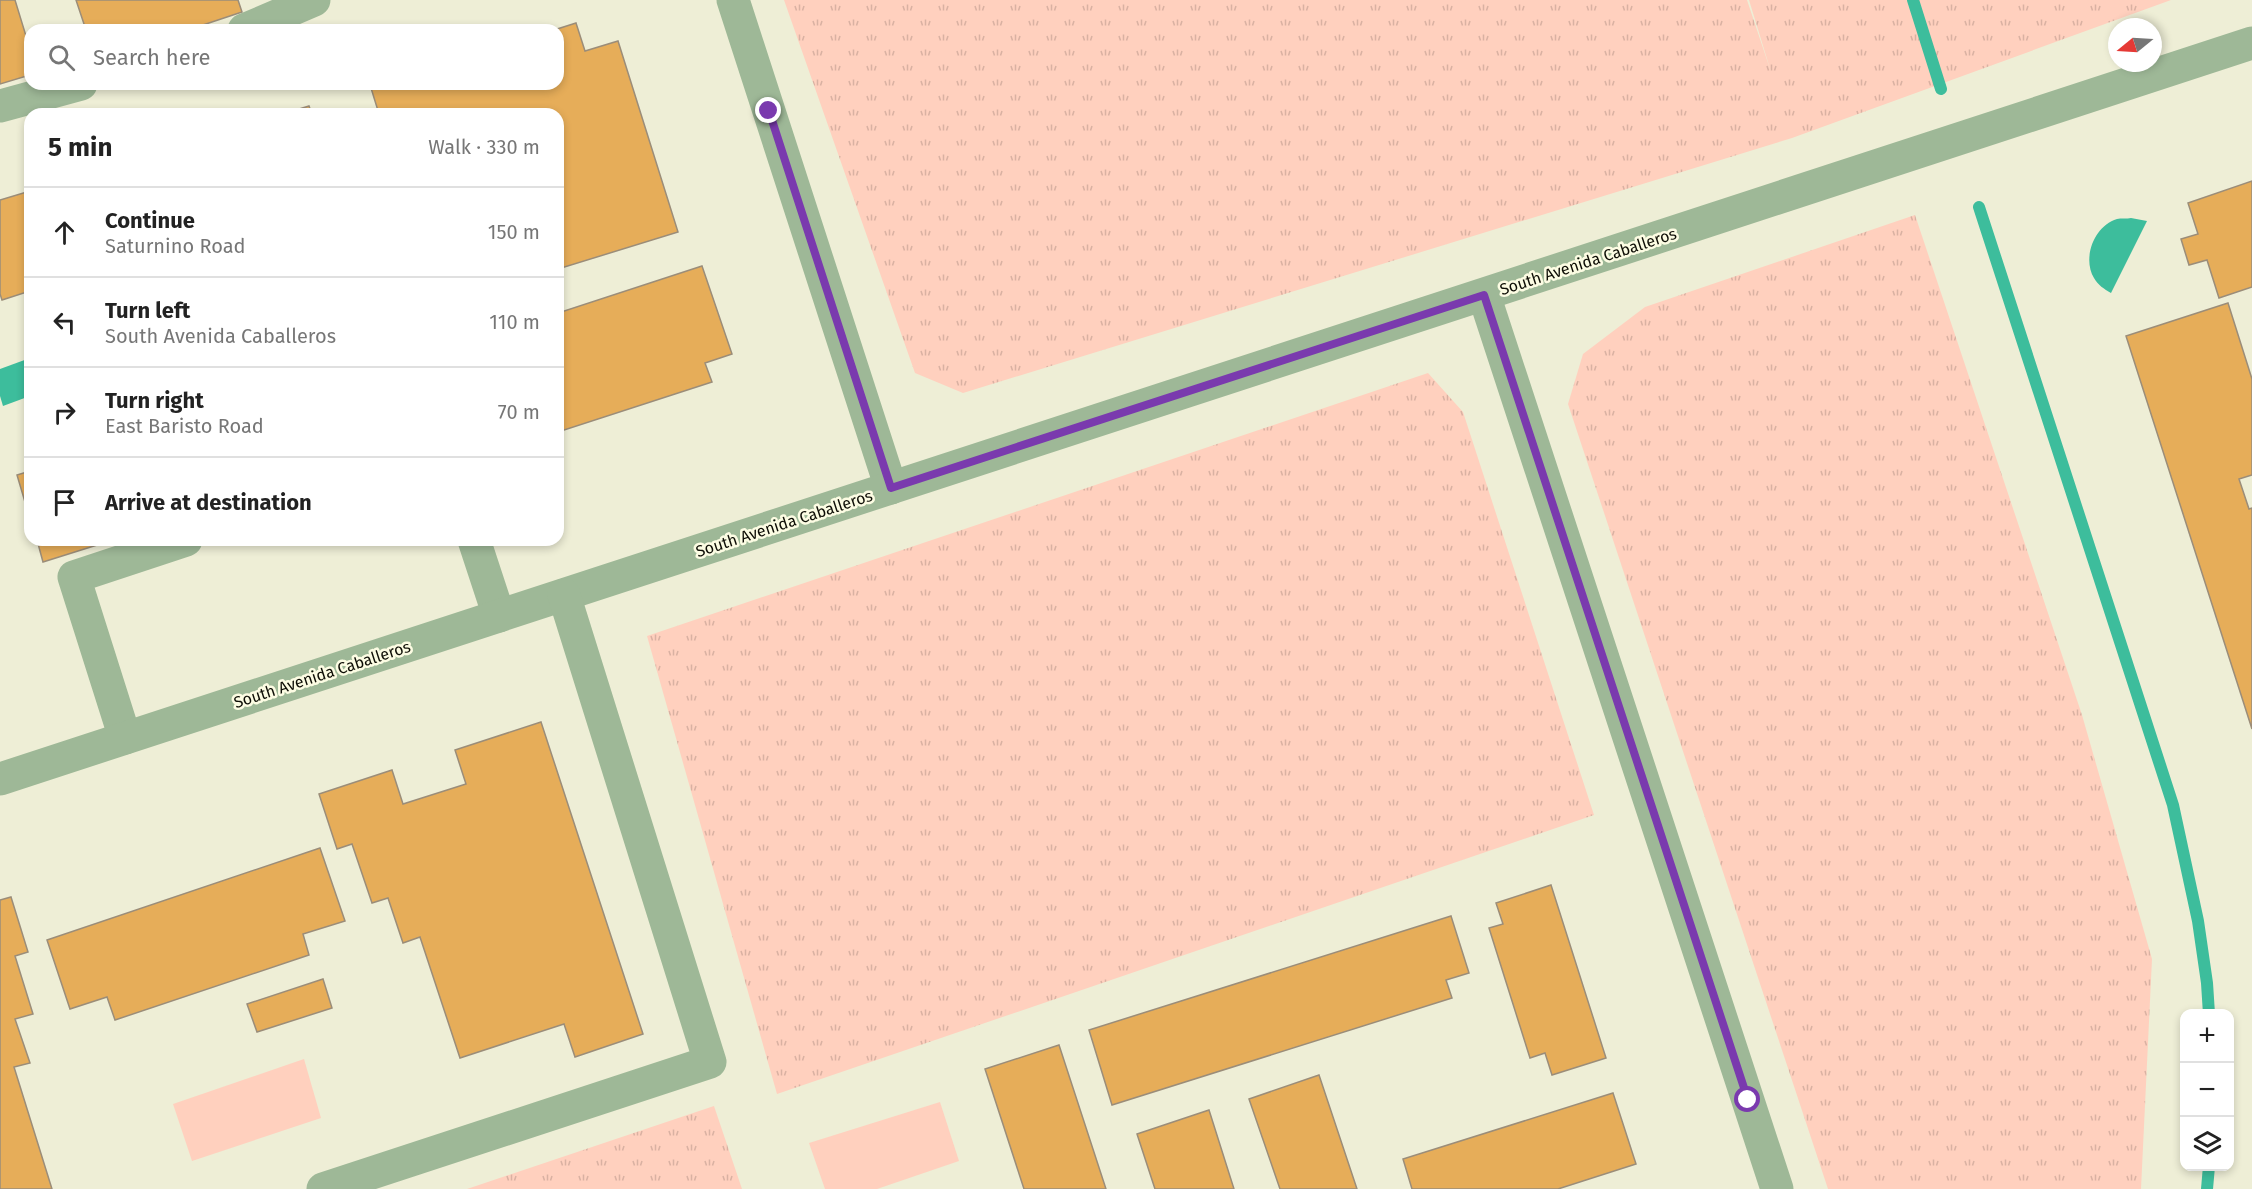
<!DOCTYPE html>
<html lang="en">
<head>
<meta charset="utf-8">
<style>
  body { margin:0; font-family:"Fira Sans",sans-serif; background:#f6f6f6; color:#222 }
  .controls { position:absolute; right:18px; bottom:18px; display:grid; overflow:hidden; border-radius:12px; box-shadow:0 3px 9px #0003 }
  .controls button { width:54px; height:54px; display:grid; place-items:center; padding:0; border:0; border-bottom:2px solid #e0e0e0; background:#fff; color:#222; font:30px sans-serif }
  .compass { position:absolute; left:2108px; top:18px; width:54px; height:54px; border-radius:50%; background:#fff; box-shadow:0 3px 9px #0003; rotate:252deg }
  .stop { position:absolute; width:18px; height:18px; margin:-14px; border:4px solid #7a3aae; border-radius:50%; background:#fff }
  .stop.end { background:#7a3aae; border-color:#fff; box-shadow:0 2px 6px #0008 }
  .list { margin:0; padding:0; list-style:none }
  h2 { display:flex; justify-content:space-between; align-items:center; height:78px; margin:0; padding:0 24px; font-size:26px }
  h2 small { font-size:20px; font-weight:400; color:#767676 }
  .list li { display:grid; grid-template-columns:39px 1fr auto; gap:18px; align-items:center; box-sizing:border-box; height:90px; padding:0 24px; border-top:2px solid #e0e0e0 }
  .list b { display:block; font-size:22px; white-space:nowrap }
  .list p { margin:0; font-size:20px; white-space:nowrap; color:#767676 }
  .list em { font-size:20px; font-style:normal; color:#767676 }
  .icon { flex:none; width:33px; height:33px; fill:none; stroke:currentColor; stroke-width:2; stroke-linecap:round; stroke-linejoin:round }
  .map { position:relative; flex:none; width:2252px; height:1189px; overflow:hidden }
  .search { position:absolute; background:#fff; box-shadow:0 3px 9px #0003; left:24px; top:24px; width:540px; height:66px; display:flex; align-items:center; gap:15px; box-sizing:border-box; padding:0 21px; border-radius:18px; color:#767676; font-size:22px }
  .panel { position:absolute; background:#fff; box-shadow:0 3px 9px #0003; left:24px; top:108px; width:540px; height:438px; border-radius:18px }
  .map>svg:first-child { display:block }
</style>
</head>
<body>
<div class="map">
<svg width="2252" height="1189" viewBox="0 0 2252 1189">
  <defs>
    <pattern id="grass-tufts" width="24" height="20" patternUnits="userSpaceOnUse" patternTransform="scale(1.5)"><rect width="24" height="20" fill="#ffd0be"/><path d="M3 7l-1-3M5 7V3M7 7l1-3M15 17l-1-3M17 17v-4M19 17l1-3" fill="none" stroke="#d9b1a2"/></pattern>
  </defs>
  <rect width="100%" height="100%" fill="#eeeed6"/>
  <g fill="url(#grass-tufts)">
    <path d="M784,0H1747L1771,72L1749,0H2171L1792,138L963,393L915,373Z"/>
    <path d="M1915,215L2082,715L2152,959L2141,1189H1828L1568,404L1583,354L1645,307Z"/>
    <path d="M1428,373L1463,412L1594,815L777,1094L647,636Z"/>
    <path d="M714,1106L742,1189H467Z"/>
  </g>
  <g fill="#ffd0be">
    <path d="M304,1059L321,1118L192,1161L173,1104Z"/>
    <path d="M940,1102L959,1161L877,1189H825L809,1143Z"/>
  </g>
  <g fill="#3dbd9c">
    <path d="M2131,218L2147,221L2111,293C2104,289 2098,285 2094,278C2082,258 2094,226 2117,219C2121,218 2127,219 2131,218Z"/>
    <path d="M30,358V396L3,406L0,396V369Z"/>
  </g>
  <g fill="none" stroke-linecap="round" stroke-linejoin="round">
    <g stroke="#3dbd9c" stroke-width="12">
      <path d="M1913,0L1941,89"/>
      <path d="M1979,207L2173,805L2198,921L2207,983L2209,1014"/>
      <path d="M2207,1189L2209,1166"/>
    </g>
  </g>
  <g fill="#e6ad59" stroke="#9b8d79" stroke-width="1.5">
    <path d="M0,0H15L30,49V75L0,84Z"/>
    <path d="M76,0H238L242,12L188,30H86Z"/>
    <path d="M576,23L585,51L618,41L678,232L558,269V114H379L371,88L382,84H558V30H554Z"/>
    <path d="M309,106L312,114H283Z"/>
    <path d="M2252,181V287L2219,298L2207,260L2189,265L2181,239L2198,234L2188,203Z"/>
    <path d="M30,191V291L2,300L0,294V200Z"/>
    <path d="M702,266L732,354L705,363L712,382L558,432V313Z"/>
    <path d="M2228,303L2252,379V475L2239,479L2249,509L2252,508V729L2126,336Z"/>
    <path d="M30,471V519L17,475Z"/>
    <path d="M37,540H113L43,562Z"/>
    <path d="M541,722L643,1034L575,1057L564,1024L460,1058L420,937L403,943L388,898L372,903L352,844L337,849L319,794L392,770L403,804L466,784L455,750Z"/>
    <path d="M320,848L345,921L303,934L309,955L115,1020L107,997L70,1009L47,940Z"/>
    <path d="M1551,885L1606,1058L1552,1075L1545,1053L1530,1058L1489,928L1503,924L1496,903Z"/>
    <path d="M11,897L28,952L15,956L33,1014L15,1019L30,1063L14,1067L52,1189H0V900Z"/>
    <path d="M1451,916L1469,973L1446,980L1452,998L1112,1105L1089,1030Z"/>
    <path d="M323,979L332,1008L257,1032L247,1004Z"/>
    <path d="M1059,1045L1106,1189H1024L985,1069Z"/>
    <path d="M1319,1075L1357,1189H1280L1249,1099Z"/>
    <path d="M1613,1093L1636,1164L1558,1189H1412L1403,1159Z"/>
    <path d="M1209,1110L1234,1189H1155L1137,1134Z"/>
  </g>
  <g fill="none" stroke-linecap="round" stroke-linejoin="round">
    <g stroke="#9eb897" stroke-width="33">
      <path d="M733,0L891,488"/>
      <path d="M244,30L314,0"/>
      <path d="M0,106L81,84"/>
      <path d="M1484,295L1777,1189"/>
      <path d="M474,540L499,616"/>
      <path d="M125,738L74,577L186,540"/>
      <path d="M0,779L2252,43"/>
      <path d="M323,1189L710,1062L564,595"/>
    </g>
  </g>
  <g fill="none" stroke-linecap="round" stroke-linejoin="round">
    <path stroke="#7a3aae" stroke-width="8" d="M769,111L891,488L1484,295L1748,1100"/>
  </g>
  <g text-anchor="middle" stroke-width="5" stroke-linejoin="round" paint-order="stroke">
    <g font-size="16" fill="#0d0d05" stroke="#fcfce3">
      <text transform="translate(1588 261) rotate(-18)" y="6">South Avenida Caballeros</text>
      <text transform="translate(784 523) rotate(-18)" y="6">South Avenida Caballeros</text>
      <text transform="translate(322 674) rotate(-18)" y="6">South Avenida Caballeros</text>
    </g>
  </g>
</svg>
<div class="controls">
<button>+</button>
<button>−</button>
<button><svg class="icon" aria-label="layers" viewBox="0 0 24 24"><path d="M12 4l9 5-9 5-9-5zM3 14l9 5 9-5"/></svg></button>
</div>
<svg class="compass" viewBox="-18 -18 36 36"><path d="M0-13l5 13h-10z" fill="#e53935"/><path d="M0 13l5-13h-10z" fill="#767676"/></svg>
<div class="stop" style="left:1748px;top:1100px"></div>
<div class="stop end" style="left:769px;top:111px"></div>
<div class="search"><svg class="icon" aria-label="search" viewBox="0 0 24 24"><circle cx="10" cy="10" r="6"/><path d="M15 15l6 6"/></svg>Search here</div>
<section class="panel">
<h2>5 min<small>Walk · 330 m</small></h2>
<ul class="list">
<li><svg class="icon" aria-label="ahead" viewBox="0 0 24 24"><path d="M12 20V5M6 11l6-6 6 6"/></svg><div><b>Continue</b><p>Saturnino Road</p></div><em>150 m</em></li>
<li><svg class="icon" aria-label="left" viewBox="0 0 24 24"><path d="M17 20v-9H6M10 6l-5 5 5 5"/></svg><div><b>Turn left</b><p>South Avenida Caballeros</p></div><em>110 m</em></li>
<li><svg class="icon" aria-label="right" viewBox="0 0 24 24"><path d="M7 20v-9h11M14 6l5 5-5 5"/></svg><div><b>Turn right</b><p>East Baristo Road</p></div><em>70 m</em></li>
<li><svg class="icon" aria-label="arrive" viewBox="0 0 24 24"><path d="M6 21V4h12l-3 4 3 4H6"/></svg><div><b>Arrive at destination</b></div></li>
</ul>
</section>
</div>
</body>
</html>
